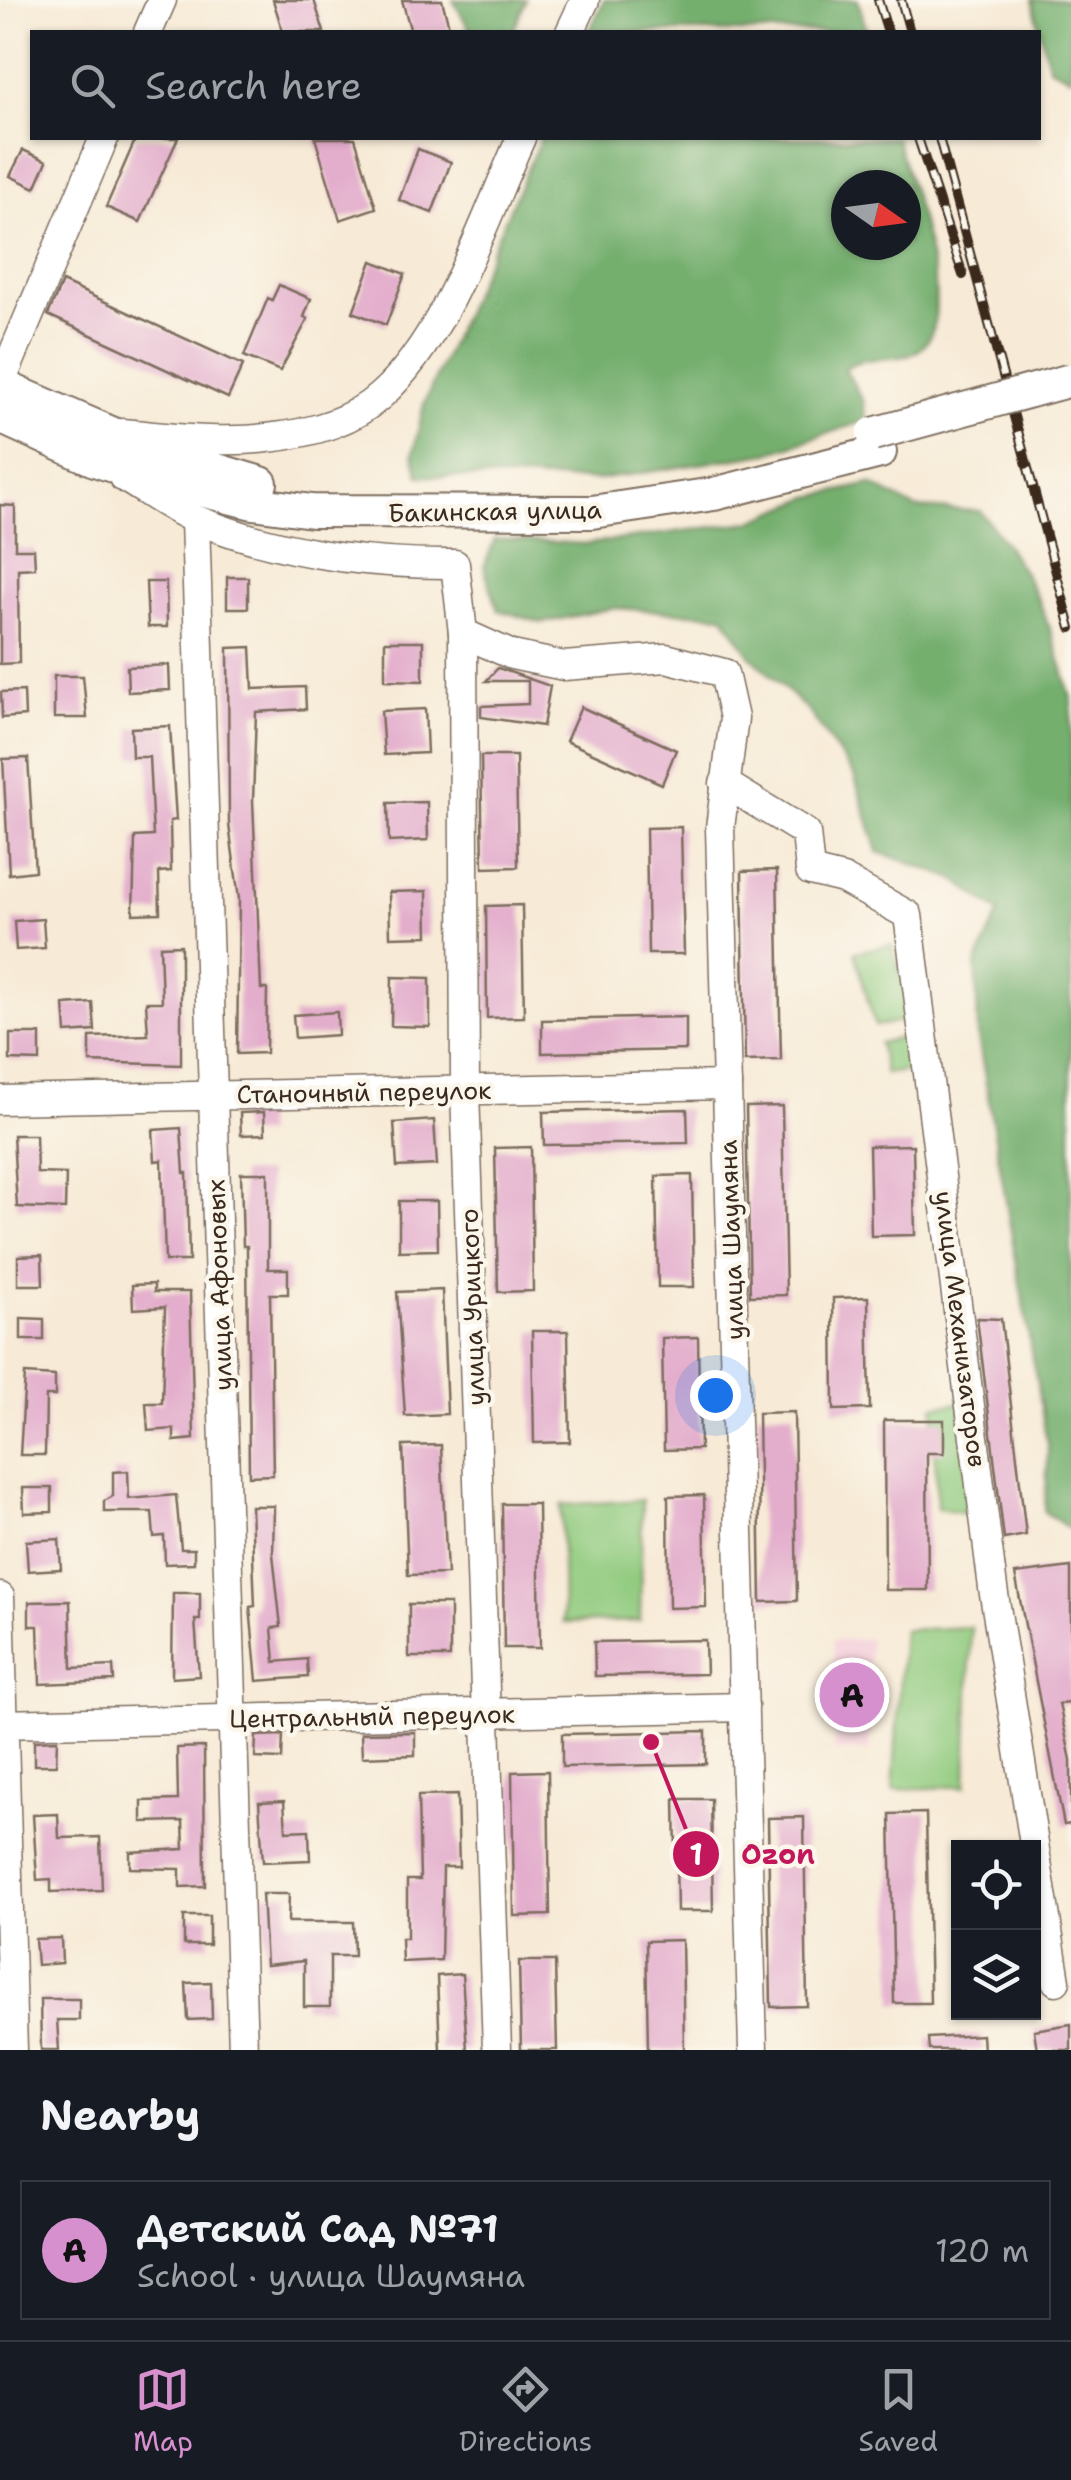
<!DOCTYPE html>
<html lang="en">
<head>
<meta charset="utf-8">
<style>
  body { margin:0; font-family:"Shantell Sans",sans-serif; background:#242831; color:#f1f3f6 }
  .controls { position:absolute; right:30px; bottom:30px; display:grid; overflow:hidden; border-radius:0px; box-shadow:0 2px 8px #0004 }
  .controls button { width:90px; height:90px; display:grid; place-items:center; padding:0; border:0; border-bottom:2px solid #363941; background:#171b24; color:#f1f3f6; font:50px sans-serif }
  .compass { position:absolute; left:831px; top:170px; width:90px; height:90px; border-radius:50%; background:#171b24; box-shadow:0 2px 8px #0004; rotate:104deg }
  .you { position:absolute; left:715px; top:1395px; width:35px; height:35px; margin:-25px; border:8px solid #fff; border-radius:50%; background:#1a73e8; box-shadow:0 0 0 15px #1a73e833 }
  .badge { display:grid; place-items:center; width:65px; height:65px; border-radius:50%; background:#d690ce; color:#111; font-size:32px; font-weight:700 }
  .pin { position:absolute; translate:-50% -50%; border:5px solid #fff; box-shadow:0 2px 10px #0006 }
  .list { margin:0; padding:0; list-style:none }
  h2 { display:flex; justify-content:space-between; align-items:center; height:130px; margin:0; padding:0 40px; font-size:42px }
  h2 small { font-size:32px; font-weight:400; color:#9ea1a6 }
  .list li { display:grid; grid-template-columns:65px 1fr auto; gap:30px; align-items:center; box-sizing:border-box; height:140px; margin:0 20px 20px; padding:0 20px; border:2px solid #363941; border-radius:0px }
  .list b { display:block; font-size:38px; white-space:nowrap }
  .list p { margin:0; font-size:32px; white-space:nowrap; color:#9ea1a6 }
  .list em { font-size:32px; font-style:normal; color:#9ea1a6 }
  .icon { flex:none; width:55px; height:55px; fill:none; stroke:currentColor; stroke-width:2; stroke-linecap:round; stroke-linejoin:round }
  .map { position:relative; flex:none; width:1071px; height:2050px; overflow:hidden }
  .search { position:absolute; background:#171b24; box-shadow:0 2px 8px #0004; left:30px; right:30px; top:30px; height:110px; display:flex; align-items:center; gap:25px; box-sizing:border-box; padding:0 35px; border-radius:0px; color:#9ea1a6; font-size:38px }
  .sheet { height:290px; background:#171b24 }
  nav { display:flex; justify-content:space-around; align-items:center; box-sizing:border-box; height:140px; border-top:2px solid #363941; background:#171b24; font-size:28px; color:#9ea1a6 }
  nav a { display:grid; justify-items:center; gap:5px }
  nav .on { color:#d690ce }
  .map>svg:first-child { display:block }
</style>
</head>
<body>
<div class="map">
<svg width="1071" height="2050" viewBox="0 0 1071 2050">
  <rect width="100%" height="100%" fill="#fbf7ec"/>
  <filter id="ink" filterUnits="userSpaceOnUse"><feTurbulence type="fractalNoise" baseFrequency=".01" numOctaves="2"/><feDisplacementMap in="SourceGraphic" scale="20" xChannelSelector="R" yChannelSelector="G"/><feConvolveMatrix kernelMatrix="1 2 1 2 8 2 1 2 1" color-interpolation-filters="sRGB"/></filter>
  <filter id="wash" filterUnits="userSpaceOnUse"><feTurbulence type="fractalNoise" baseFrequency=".0048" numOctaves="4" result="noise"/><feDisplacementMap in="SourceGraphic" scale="40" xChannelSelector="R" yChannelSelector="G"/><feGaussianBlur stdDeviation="2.25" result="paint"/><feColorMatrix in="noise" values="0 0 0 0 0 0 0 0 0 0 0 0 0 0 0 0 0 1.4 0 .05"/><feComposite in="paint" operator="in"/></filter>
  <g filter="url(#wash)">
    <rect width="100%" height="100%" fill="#f7ead6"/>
    <path fill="#f5cfdc" d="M869,1639L870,1751H835L833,1640Z"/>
    <g fill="#91cb7f" stroke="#667a4e" stroke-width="2.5">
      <path d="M891,945L915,1019L875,1026L855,952Z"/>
      <path d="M911,1035L914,1070L885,1074L879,1043Z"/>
      <path d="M962,1403L970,1514L937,1508L934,1406Z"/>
      <path d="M642,1500L640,1621L563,1623L561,1505Z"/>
      <path d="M971,1627L966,1786L893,1790L903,1630Z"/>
    </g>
    <g fill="#74af6e" stroke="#586c46" stroke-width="2.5" fill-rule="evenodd">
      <path d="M453,0H526L513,32H471Z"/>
      <path d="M604,0H858L867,32H589Z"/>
      <path d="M1032,0H1071V77L1049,67Z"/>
      <path d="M541,138H896C908,182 963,319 919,350C897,365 865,352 845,369L863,401L866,417L859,423L768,453L598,480L419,476L413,454L424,404ZM846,185H906V245H846Z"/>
      <path d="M871,484L915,508L980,511C1033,575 1051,620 1071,700V1530L1045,1512L1048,1449L978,1037L976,965L999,912L952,878L878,852L854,775L810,713L750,655L723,615L614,608L542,623L498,610L484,567L495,539L587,544L750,522L810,497Z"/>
    </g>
    <g id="blocks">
      <g fill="#e3adcc">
        <path d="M273,0H314L324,32H283Z"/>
        <path d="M402,0H442L450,30L411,32Z"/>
        <path d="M136,138H178L140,222L106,207Z"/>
        <path d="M315,138H355L376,208L340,220Z"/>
        <path d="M418,149L451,162L432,213L399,200Z"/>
        <path d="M23,150L47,161L35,188L10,176Z"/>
        <path d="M372,261L405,274L386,325L353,312Z"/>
        <path d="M62,282L243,365L228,398L48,315Z"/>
        <path d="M279,285L311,299L304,317L308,319L280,371L244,356L268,298L272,300Z"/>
        <path d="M0,505L15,506V549H34L35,568L18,569L19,663L0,664Z"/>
        <rect x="227" y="577" width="21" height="31"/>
        <path d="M146,582H166L167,627H148Z"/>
        <path d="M385,641H423V681L385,680Z"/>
        <path d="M251,647L253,689L305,687L306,709L256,712L253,801L261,989H267L266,1053L237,1054L239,899L229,825L228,648Z"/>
        <path d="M169,665L170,690L128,692L127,667Z"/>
        <path d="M498,668L550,686L543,726L481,717V706L528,704V681H486Z"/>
        <path d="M54,676H83L87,718H54Z"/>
        <path d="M24,691L25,716L2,718L1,692Z"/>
        <path d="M581,707L676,750L662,784L566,741Z"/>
        <path d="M425,709L427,753L384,755L381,711Z"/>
        <path d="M170,726L176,820L170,821L171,871L159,872L160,913L133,914L135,837L153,836L149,757H132L131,728Z"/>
        <path d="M481,756H516L518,867L483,868Z"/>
        <path d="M28,758L35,871L9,874L3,759Z"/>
        <path d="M427,802L428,840L389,842L388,803Z"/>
        <path d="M681,827L684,954H648L646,828Z"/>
        <path d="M777,870L781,1060L745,1061L742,871Z"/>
        <path d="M427,891L428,936L390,937L389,892Z"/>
        <path d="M522,905L524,1017L487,1018L486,906Z"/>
        <path d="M43,919L45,948L16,950L14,921Z"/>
        <path d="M181,945V1065L90,1062V1037L148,1035L146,1002H162L160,946Z"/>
        <path d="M392,977L430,978V1027L391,1026Z"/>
        <path d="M93,1003L95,1031L66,1033L64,1005Z"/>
        <path d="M337,1012L338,1035L295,1038L293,1015Z"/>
        <path d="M686,1017V1050L542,1053V1020Z"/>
        <path d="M10,1034H40V1061L10,1060Z"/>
        <path d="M782,1106L786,1295L750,1296L746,1107Z"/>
        <path d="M687,1109L688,1143L544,1145L543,1112Z"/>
        <path d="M264,1112L265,1134L241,1135L240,1113Z"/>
        <path d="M434,1120L437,1165L397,1167L394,1123Z"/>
        <path d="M181,1128L184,1173H187L189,1261H165L162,1160L155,1161L153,1130Z"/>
        <path d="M13,1135H36L37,1173L66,1174L65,1209L17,1207Z"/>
        <path d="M913,1145L915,1235L871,1236L869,1146Z"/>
        <path d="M531,1147L533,1291L498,1292L495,1148Z"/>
        <path d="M241,1173H268V1269H288V1294H270L273,1475L249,1476L247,1246H243Z"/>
        <path d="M692,1175L694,1287H658L656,1176Z"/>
        <path d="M399,1201H437L438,1250L399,1251Z"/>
        <path d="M42,1255L43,1285H18V1256Z"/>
        <path d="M154,1284V1292H190L194,1439L174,1441V1429L148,1431L146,1403H162L165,1307L133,1309L132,1285Z"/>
        <path d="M442,1290L447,1414L405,1416L397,1292Z"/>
        <path d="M868,1297L870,1409L834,1410L833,1298Z"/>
        <path d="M21,1318L44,1319V1340H21Z"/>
        <path d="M977,1318L1001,1319L1026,1535L1004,1539Z"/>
        <path d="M532,1331H568L570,1442L534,1443Z"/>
        <path d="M698,1337L700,1449L664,1450L662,1338Z"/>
        <path d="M25,1374L55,1376V1396H46L45,1455H20Z"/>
        <path d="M794,1412L797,1601L761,1602L758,1413Z"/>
        <path d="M884,1420H944V1453H927L928,1590H885Z"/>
        <path d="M441,1445L447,1574L408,1575L403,1446Z"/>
        <path d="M128,1471L129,1499L176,1495L181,1549H194V1563L165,1564L164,1536L154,1537L152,1512H104V1501L113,1496V1472Z"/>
        <path d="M23,1488H52V1512L24,1513Z"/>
        <path d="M704,1495L706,1607L669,1608L668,1496Z"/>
        <path d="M502,1504H538L540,1648H504Z"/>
        <path d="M251,1506H274L273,1554L281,1627L272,1628L275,1662L307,1659L308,1677L257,1681L250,1607L255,1606Z"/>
        <path d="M59,1539L61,1569L28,1571L26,1541Z"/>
        <path d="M1071,1567V1703L1059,1704L1071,1760V1824L1064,1825L1015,1574Z"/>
        <path d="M173,1593H200V1620H195L199,1676L172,1678Z"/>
        <path d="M70,1601L72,1668L113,1666L114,1681L40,1684L38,1626H29V1602Z"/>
        <rect x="409" y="1604" width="41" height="53"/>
        <path d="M705,1640L706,1674L595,1676L594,1642Z"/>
        <path d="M706,1731V1764L562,1767V1734Z"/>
        <path d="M415,1732V1755L362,1757L361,1733Z"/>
        <path d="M283,1735L282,1759L255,1758L256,1736Z"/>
        <path d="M57,1740L56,1765H34V1741Z"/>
        <path d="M204,1747L205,1886L180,1887V1869L130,1868V1852L184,1849L183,1821L142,1822V1801L178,1800L177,1748Z"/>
        <path d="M548,1771L550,1915L514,1916L512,1772Z"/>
        <path d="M457,1795L459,1867H443L441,1960L402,1962L401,1938H407V1880H420L418,1796Z"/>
        <path d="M675,1799H711L713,1911H677Z"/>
        <path d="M284,1801L286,1831L309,1830L310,1860L263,1862L259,1802Z"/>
        <path d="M926,1813L930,2003H894L890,1814Z"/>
        <path d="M58,1814L59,1838L100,1837L102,1890L51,1892V1879L37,1880L33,1815Z"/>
        <path d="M804,1817L807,2006L771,2007L768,1818Z"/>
        <path d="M262,1894H289L288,1922H353L354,1956H330V2007H304V1961L266,1965Z"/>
        <rect x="184" y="1916" width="25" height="29"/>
        <path d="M61,1938L62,1963L37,1965L35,1939Z"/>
        <path d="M682,1940L684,2050H648L646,1941Z"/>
        <path d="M519,1961H555L557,2050H521Z"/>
        <path d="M462,1974L467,2050H440L437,1976Z"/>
        <path d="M211,1982L212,2019L188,2020L186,1983Z"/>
        <path d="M40,1999H79V2020H57L59,2050H41Z"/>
        <path d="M1071,2024V2050H1037L1034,2030Z"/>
        <path d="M982,2035L983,2050H929L928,2038Z"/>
      </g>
    </g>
  </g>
  <g filter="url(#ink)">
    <use href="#blocks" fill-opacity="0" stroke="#7d6d5e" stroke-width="2.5"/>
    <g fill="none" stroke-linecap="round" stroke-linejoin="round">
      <defs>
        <g id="minor">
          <path d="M148,32L162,0"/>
          <path d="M570,32L585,0"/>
          <path d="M0,385L104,138"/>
          <path d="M123,433C170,437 219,444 267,438C306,434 350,423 380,396C447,337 484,219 521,138"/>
          <path d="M123,477C147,491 172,510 197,520C279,553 367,565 455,564L463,633L465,1090L497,2050"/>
          <path d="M195,520L243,2050"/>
          <path d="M463,633L512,655L564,666L666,658L724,673L734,718L720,828L753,2050"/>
          <path d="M724,783L806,833L810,871L843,879L908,915L993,1588L1056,1981"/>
          <path d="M0,1100L727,1085"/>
          <path d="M0,1597L13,2050"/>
          <path d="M0,1724L744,1707"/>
        </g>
        <g id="major">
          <path d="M0,385L150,450L261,483"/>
          <path d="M0,417L92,459L140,475L253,503L312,511L592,512L714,494L880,452"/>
        </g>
      </defs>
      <use href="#minor" stroke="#7d6d5e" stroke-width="31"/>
      <use href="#major" stroke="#7d6d5e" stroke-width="36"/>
      <use href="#minor" stroke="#fff" stroke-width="28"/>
      <use href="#major" stroke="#fff" stroke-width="32"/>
      <defs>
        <g id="rail">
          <path d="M878,0L888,32"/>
          <path d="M901,0L910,32"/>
          <path d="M918,138L963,275"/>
          <path d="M939,138L1071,628"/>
        </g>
      </defs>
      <use href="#rail" stroke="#3b2a1e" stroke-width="10"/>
      <use href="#rail" stroke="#fbf7ec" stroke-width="6" stroke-dasharray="19" stroke-linecap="butt"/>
      <defs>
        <path id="major-bridge" d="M873,434L1071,380"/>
      </defs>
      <use href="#major-bridge" stroke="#7d6d5e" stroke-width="36" stroke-linecap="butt"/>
      <use href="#major-bridge" stroke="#fff" stroke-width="32"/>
    </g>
  </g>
  <g text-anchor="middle" stroke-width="9" stroke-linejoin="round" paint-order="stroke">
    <g font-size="25" fill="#3b2a1e" stroke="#fbf7ec">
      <text transform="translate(495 511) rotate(-1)" y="9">Бакинская улица</text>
      <text transform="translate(364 1092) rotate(-1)" y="9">Станочный переулок</text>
      <text transform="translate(731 1240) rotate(-92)" y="9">улица Шаумяна</text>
      <text transform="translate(219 1285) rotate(-92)" y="9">улица Афоновых</text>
      <text transform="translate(472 1307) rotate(-92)" y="9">улица Урицкого</text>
      <text transform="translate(961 1329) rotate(83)" y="9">улица Механизаторов</text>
      <text transform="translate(372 1716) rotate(-1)" y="9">Центральный переулок</text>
    </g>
  </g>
  <path fill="none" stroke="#c2185b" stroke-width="4" d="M651 1742L696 1854"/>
  <g fill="#c2185b" stroke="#fbf7ec" stroke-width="4">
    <circle cx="651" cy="1742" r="10"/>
    <circle cx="696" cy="1854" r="25"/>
  </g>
  <g font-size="30" text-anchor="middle" font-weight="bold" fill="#fff">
    <text x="696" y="1865">1</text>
  </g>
  <g font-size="28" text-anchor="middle" font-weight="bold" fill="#c2185b" stroke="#fbf7ec" stroke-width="9" stroke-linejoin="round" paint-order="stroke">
    <text x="778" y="1864">Ozon</text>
  </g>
</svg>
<div class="controls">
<button><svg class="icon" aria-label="locate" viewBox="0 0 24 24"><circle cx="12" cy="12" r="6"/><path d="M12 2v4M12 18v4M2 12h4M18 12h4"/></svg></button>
<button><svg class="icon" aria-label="layers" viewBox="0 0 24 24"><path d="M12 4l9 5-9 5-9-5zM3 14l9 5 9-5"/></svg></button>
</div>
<svg class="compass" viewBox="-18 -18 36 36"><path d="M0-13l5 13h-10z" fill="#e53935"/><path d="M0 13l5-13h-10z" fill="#9ea1a6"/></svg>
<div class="you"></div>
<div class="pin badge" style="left:852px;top:1695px">A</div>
<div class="search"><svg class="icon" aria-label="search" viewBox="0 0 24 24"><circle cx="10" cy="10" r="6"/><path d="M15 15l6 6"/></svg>Search here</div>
</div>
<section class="sheet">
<h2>Nearby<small></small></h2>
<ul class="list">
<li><span class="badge">A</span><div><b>Детский Сад №71</b><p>School · улица Шаумяна</p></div><em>120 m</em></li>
</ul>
</section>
<nav>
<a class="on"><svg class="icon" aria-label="map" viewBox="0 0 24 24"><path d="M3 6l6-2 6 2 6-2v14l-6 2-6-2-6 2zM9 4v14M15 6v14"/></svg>Map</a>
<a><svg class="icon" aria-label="directions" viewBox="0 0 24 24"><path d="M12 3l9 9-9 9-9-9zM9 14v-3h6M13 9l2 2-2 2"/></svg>Directions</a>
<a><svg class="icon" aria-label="saved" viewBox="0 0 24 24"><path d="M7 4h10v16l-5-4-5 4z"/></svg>Saved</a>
</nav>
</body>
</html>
